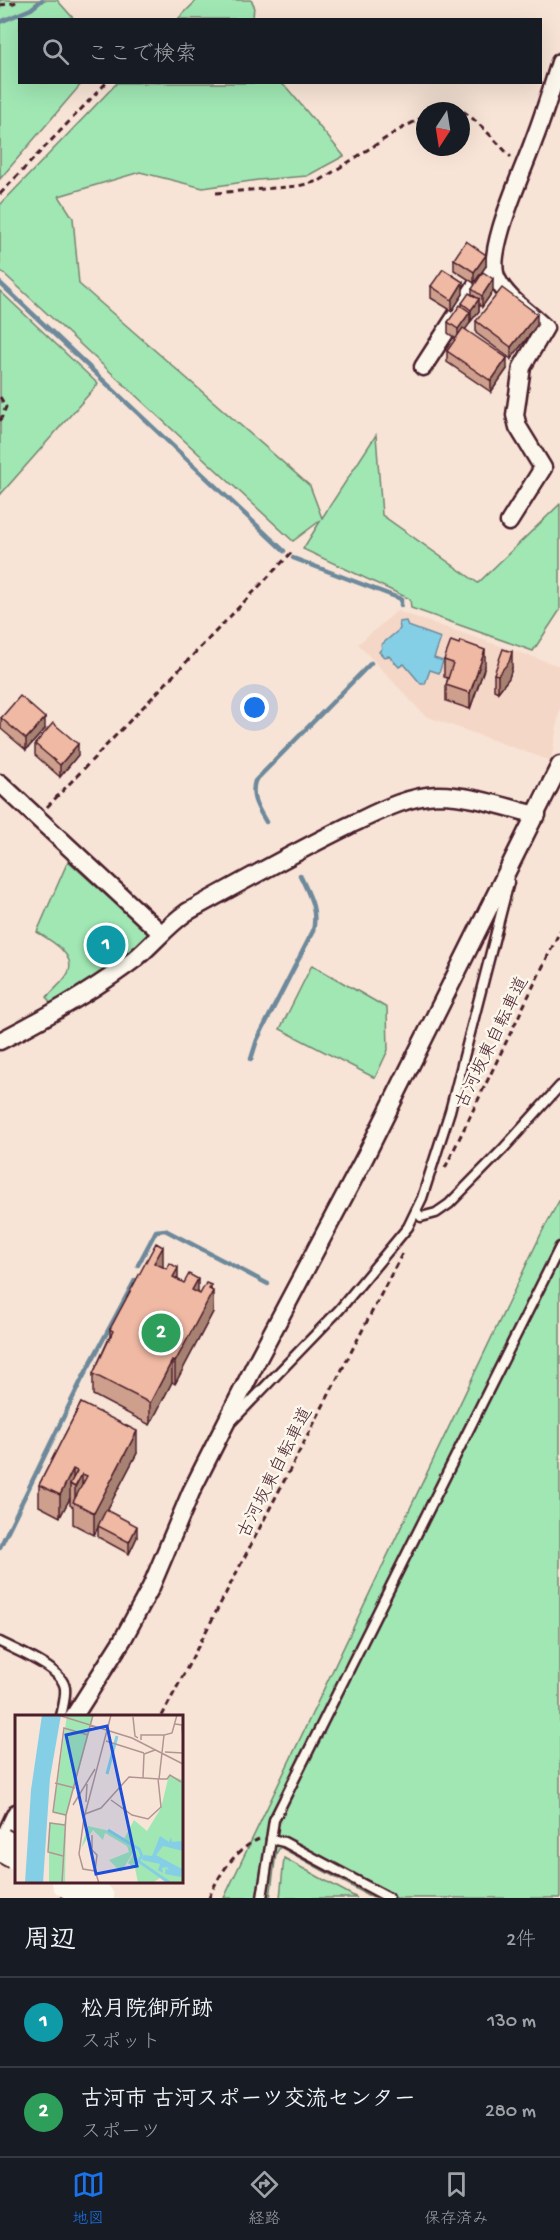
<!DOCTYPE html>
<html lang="ja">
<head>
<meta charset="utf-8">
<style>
  body { margin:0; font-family:"Gochi Hand","Klee One",sans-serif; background:#20242c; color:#f1f3f6 }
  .compass { position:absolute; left:416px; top:102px; width:54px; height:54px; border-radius:50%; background:#171b24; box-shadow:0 6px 24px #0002; rotate:192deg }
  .you { position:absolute; left:255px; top:708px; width:21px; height:21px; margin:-15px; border:4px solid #fff; border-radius:50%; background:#1a73e8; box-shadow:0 0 0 9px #1a73e833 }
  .badge { display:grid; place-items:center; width:39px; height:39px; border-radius:50%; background:#1a73e8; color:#fff; font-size:20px; font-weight:700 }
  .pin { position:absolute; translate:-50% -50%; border:3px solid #fff; box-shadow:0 2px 6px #0006 }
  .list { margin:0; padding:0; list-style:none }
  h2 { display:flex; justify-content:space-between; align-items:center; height:78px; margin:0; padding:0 24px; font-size:26px }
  h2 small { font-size:20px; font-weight:400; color:#9ea1a6 }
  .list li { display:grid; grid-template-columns:39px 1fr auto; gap:18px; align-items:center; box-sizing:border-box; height:90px; padding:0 24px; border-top:2px solid #363941 }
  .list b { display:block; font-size:22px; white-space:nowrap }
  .list p { margin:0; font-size:20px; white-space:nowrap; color:#9ea1a6 }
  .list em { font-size:20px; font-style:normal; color:#9ea1a6 }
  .icon { flex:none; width:33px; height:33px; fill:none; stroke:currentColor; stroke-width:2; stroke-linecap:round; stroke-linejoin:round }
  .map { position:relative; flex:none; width:560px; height:1898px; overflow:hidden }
  .search { position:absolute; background:#171b24; box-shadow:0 6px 24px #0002; left:18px; right:18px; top:18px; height:66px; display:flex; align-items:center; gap:15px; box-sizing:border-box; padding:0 21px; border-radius:0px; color:#9ea1a6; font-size:22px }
  .sheet { height:258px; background:#171b24 }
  nav { display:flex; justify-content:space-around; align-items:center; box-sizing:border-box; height:84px; border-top:2px solid #363941; background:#171b24; font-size:16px; color:#9ea1a6 }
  nav a { display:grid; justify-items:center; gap:3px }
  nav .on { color:#1a73e8 }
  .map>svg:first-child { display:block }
</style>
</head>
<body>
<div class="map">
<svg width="560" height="1898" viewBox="0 0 560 1898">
  <rect width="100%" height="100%" fill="#f7e4d6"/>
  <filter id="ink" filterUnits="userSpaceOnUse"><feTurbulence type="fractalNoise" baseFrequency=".0167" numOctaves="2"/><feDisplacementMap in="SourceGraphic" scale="12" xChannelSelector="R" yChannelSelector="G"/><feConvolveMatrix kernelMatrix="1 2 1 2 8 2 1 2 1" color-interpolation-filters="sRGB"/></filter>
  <g filter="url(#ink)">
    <path fill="#f5d7c7" d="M397,611L560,666V708L551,761L425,716L358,644Z"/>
    <g fill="#a0e7b4" stroke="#758370" stroke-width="1.5">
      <path d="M0,0H57L74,19L20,20V82L82,83L0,179Z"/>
      <path d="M197,0H251L254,5L253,19H178Z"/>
      <path d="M280,83L287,88L344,156L307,176L258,180L203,188L140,172L59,196L73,218L79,284L310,486L322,518L376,435L382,515L478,583L560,504V610L533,651L411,608L410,599L303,549L321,520L293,541L0,270V205L117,83Z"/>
      <path d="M0,291L98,384L0,495Z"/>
      <path d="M68,861L150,935L144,945L52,1008L47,997C54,989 66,980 69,971C75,953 48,939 37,932Z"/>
      <path d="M312,965L387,1008L388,1050L375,1078L280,1029Z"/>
      <path d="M560,1199V1898H373L280,1847L276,1854L270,1898H224L542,1232Z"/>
      <path d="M284,1858L357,1898H280Z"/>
    </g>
    <path fill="#85cfe6" stroke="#6d899b" stroke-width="1.5" d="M406,621L408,626L441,638L434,658L443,661L439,673L430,670L425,684H421L404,664L399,667L389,656L384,657L379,652L382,648L381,645L400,629L399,622Z"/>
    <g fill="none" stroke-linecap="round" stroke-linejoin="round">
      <g stroke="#6d899b" stroke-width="4.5">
        <path d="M0,22L31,9L42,0"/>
        <path d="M0,283L284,551"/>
        <path d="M293,558L401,599V605"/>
        <path d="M266,822C258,808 250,797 255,781L371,663"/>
        <path d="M251,1059L257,1040L313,931C318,909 309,895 300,875"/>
        <path d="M138,1265L156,1231L165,1230L268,1284"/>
        <path d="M0,1547L81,1381L135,1280"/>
      </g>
      <defs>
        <g id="lane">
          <path d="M417,1212L421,1217L436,1213L449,1204L503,1149L560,1086"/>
          <path d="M232,1421L339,1310L408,1227L422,1198L450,1111L509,882"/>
          <path d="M0,1642C17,1651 62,1668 65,1688C66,1697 63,1707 61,1716"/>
          <path d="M271,1839L284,1842L389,1898"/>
          <path d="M262,1898L274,1820L560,1247"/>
        </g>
        <g id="street">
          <path d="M423,367L476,285L487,275"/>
          <path d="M509,522L543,468L518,427L515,415L522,367L545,328C530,313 507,299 497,279C484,253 524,169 534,140C544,114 552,88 560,62"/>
          <path d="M0,783L161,933"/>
          <path d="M0,1041C47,1017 93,991 135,959C153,944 167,926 187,912C240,883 293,853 348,826C376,813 406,796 438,795C471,795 505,807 537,815"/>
          <path d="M74,1716L123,1639L151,1587L191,1492L258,1359L365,1157L560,765"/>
          <path d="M0,1847L16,1813"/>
        </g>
      </defs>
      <use href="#lane" stroke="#4a1f2b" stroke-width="13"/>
      <use href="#street" stroke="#4a1f2b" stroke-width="21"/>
      <g stroke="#4a1f2b" stroke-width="3" stroke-dasharray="6 4.5" stroke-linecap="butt">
        <path d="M0,5L14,3L19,0"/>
        <path d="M435,111C439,109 444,105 448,105C465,105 499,145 511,157"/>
        <path d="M216,193L298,186L319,181L397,131L425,116"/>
        <path d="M0,194L107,82"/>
        <path d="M0,397L6,407L0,421"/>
        <path d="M47,807L293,551"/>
        <path d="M445,1168L560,931"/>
        <path d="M162,1716L403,1252"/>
        <path d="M209,1898C218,1875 236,1849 259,1839"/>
      </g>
      <use href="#lane" stroke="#fbf7ec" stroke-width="8"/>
      <use href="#street" stroke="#fbf7ec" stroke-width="16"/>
      <defs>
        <g id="highway-bridge">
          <path d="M0,1844L16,1853"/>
          <path d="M68,1882L98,1898"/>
        </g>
      </defs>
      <use href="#highway-bridge" stroke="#4a1f2b" stroke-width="36" stroke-linecap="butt"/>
      <use href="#highway-bridge" stroke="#fbf7ec" stroke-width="32"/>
    </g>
    <g fill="#ce9f8d" stroke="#4a1f2b" stroke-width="1.5">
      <path d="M454,259L486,266L474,283L454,270Z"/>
      <path d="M431,286L463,294L452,311L431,298Z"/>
      <path d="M472,289L493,291L482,307L479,305V311L471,321L470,320V323L465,329L507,369L491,392L447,362V351L456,339L448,333V322L462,306V303L472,295Z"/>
      <path d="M476,321L537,325L511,359L476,333Z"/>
      <path d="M444,660L485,666L470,709L446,701V685L448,678L444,677Z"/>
      <path d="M512,668L509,678L498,692L494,690V674Z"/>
      <path d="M1,718L45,729L26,750L1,729Z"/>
      <path d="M35,744L78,755L60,777L35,755Z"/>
      <path d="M163,1267L178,1280L200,1294L211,1290L213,1312L175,1384L172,1382L150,1425L93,1395V1374L110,1336V1329Z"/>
      <path d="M81,1403L137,1453L107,1510L137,1537L129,1554L98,1537V1527L94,1535L73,1524V1507L70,1505V1498L60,1517L39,1506V1485Z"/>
    </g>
    <g fill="#a78273" stroke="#4a1f2b" stroke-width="1.5">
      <path d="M486,255V266L474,283V272Z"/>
      <path d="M493,279V291L482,307V296Z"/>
      <path d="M463,282V294L452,311V300Z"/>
      <path d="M479,299V311L471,321V310Z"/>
      <path d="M470,312V323L458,340V329Z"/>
      <path d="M537,314V325L511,359V347Z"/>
      <path d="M507,358V369L491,392V381Z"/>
      <path d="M485,650V666L470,709V693Z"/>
      <path d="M512,652V668L509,678L498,692V675Z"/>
      <path d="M45,718V729L26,750V739Z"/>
      <path d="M78,744V755L60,777V765Z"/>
      <path d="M163,1247V1268L154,1263Z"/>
      <path d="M178,1268V1289L173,1277Z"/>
      <path d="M198,1279V1300L192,1290Z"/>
      <path d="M211,1285V1295L213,1291V1312L175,1384V1362Z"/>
      <path d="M172,1361V1382L150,1425V1403Z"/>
      <path d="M137,1431V1453L94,1535V1513Z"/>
      <path d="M73,1469V1486L70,1484V1498L60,1517V1495Z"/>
      <path d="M82,1474V1495L75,1503V1487Z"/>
      <path d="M137,1526V1537L129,1554V1542Z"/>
    </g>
    <g fill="#efb9a4" stroke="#4a1f2b" stroke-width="1.5">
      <path d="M466,241L486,255L474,272L454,259Z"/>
      <path d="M443,269L463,282L452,300L431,286Z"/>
      <path d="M483,272L493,279L482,296L472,289Z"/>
      <path d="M502,288L537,314L511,347L476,321Z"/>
      <path d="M469,293L479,299L471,310L462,303Z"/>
      <path d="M460,305L470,312L458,329L448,322Z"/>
      <path d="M463,328L507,358L491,381L447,351Z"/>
      <path d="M451,641L459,644L460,641L485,650L470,693L446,685L453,663L444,660Z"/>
      <path d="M503,649L512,652L509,662L498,675L494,674Z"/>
      <path d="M20,696L45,718L26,739L1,718Z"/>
      <path d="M53,723L78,744L60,765L35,744Z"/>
      <path d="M156,1243L163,1247L154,1263L167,1269L170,1263L178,1268L173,1277L184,1283L189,1274L198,1279L192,1290L200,1294L206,1283L211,1285L209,1289L213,1291L175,1362L172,1361L150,1403L93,1374L113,1331L110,1329Z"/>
      <path d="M81,1403L137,1431L94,1513L73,1502L87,1476L82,1474L75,1487L70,1484L77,1471L73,1469L60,1495L39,1485Z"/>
      <path d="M106,1510L137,1526L129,1542L98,1526Z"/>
    </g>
  </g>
  <g text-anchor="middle" stroke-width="5" stroke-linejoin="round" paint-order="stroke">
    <g font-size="18" fill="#4a1f2b" stroke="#fbf7ec">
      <text transform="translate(491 1042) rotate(-64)" y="6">古河坂東自転車道</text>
      <text transform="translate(274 1472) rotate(-63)" y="6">古河坂東自転車道</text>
    </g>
  </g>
  <g transform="translate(15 1715)">
    <rect width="168" height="168" fill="#f7e4d6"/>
    <path d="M52,0H79L51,103L50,168H34V107L49,109L51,101L38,98ZM154,60L168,65V168H151L145,163L137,168H123L120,153L113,148L122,132L109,124L119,105L132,116L146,93ZM73,111L91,115L121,133L106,157L94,145L114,137L112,131L90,118L88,125L78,115L66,133Z" fill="#a0e7b4"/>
    <path d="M27,0H46L35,63L28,168H10L16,75ZM145,121L154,127L156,122L157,127L168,126V136L148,131L141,140L167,154L166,162L150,159L151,153L154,156L152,152L147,153L148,158L143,155L145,149L127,145L129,140L137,141Z" fill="#85cfe6"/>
    <path fill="none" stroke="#85cfe6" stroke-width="3" d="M92,59L102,21M93,115L124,134L127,141L123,146L155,168"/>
    <path fill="none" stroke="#b29592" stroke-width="1.5" d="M43,0L117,23L168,49M118,2L120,21L123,23M160,9L167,10L168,24M126,25V20H149M91,26L129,38M150,37L168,38M128,63L129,39L140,35M144,64H152L155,60L166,67M40,68L60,73M96,85L117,100L133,104L146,92L143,64M71,87L72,69M58,90L80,54M70,99L86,93L114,62L144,64L149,20L157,18L162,0M51,100L38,97L49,13L73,20M77,120V135L82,140L80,156M48,141L33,137L35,108L50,110M47,168L51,100L78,0M84,168L80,156L68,154L64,139L69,103L96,0"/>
    <path fill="#1d4ed8" fill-opacity="0.15" stroke="#1d4ed8" stroke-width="3" d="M92,11L122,151L81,159L51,20Z"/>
    <rect width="168" height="168" fill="none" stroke="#4a1f2b" stroke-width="3"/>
  </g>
</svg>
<svg class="compass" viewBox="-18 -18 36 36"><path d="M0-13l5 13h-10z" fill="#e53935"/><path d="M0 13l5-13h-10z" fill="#9ea1a6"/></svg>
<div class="you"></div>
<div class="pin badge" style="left:106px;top:945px;background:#0f9aa8">1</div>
<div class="pin badge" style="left:161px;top:1333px;background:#2e9e5b">2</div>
<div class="search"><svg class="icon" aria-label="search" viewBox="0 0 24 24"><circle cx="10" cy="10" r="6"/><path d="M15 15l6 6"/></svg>ここで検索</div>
</div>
<section class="sheet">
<h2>周辺<small>2件</small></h2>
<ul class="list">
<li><span class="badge" style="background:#0f9aa8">1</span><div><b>松月院御所跡</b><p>スポット</p></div><em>130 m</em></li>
<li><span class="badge" style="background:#2e9e5b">2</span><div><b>古河市 古河スポーツ交流センター</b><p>スポーツ</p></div><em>280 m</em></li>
</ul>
</section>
<nav>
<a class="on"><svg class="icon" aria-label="map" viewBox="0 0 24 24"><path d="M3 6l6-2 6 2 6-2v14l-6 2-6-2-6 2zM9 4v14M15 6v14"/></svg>地図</a>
<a><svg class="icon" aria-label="directions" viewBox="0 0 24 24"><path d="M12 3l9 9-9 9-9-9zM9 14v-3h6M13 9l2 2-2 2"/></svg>経路</a>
<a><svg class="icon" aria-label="saved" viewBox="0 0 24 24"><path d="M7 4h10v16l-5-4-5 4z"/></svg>保存済み</a>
</nav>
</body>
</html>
